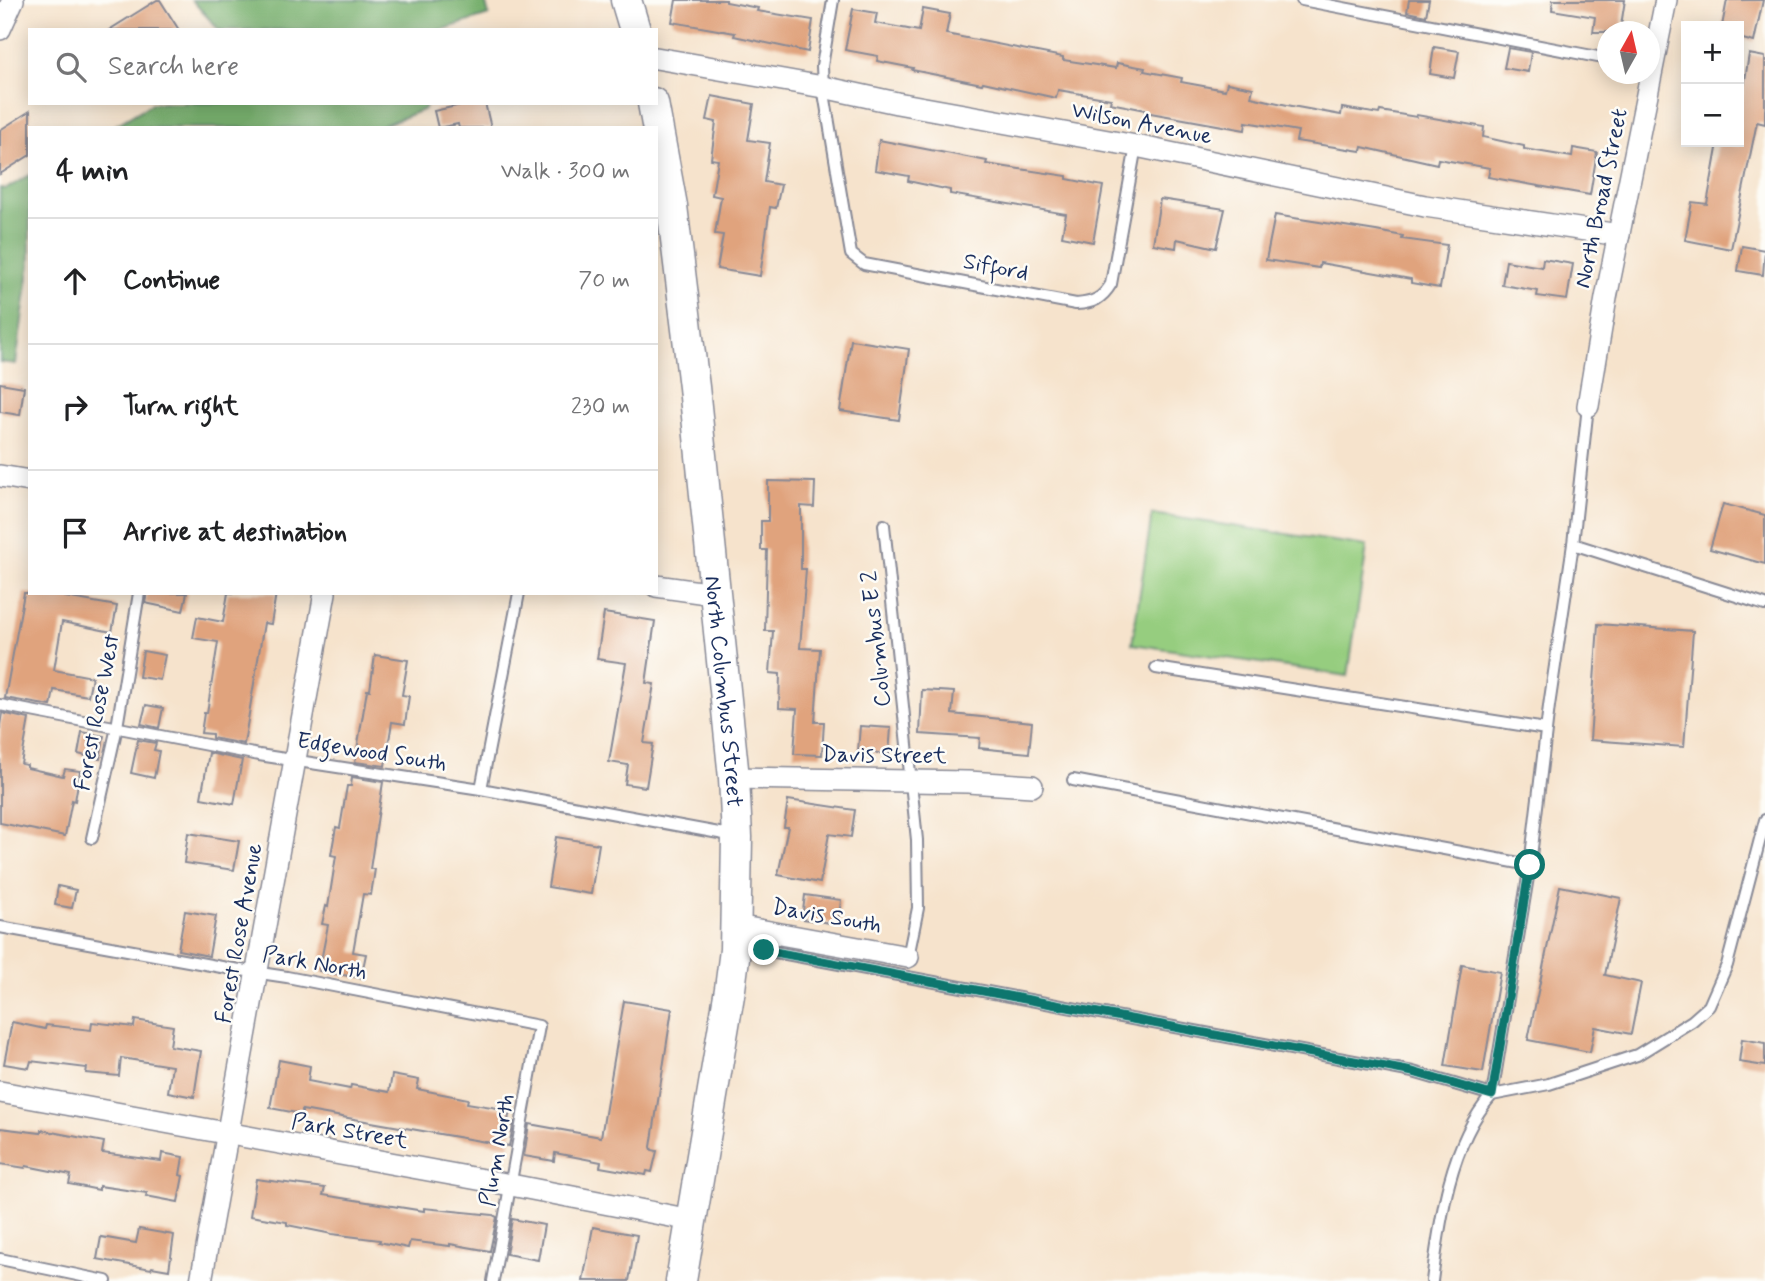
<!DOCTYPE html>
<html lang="en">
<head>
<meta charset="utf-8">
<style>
  body { margin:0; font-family:Mynerve,sans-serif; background:#f2f2f2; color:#202124 }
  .controls { position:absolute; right:21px; top:21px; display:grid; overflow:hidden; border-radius:0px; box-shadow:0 4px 18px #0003 }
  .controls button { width:63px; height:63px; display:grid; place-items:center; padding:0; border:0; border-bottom:2px solid #e0e0e0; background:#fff; color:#202124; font:35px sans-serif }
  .compass { position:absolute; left:1597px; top:21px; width:63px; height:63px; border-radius:50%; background:#fff; box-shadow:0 4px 18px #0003; rotate:8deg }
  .stop { position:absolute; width:21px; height:21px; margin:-16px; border:5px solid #0f766e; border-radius:50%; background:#fff }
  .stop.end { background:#0f766e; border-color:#fff; box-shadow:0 2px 7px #0008 }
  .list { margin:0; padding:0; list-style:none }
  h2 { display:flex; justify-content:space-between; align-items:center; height:91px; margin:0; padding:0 28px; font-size:30px }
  h2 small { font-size:23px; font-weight:400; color:#757577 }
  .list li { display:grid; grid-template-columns:46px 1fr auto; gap:21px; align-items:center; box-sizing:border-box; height:126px; padding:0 28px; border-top:2px solid #e0e0e0 }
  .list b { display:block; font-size:26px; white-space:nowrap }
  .list em { font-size:23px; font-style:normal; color:#757577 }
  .icon { flex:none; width:38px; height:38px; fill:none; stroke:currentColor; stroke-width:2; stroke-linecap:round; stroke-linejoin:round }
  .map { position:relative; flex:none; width:1765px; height:1281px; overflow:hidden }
  .search { position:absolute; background:#fff; box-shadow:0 4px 18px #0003; left:28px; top:28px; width:630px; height:77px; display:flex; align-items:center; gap:18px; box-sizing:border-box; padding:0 24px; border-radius:0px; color:#757577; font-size:26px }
  .panel { position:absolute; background:#fff; box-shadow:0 4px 18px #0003; left:28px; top:126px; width:630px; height:469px; border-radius:0px }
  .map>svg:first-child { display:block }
</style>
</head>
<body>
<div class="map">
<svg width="1765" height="1281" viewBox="0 0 1765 1281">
  <rect width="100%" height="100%" fill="#fdfcf7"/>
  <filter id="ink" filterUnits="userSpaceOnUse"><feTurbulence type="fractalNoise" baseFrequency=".0143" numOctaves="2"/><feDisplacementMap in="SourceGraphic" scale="14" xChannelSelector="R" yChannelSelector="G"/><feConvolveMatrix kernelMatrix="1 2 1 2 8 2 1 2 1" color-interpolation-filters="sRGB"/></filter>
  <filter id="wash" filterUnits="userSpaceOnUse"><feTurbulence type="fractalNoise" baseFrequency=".00686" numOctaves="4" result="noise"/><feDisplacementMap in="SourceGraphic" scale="28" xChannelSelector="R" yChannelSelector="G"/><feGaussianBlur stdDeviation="1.57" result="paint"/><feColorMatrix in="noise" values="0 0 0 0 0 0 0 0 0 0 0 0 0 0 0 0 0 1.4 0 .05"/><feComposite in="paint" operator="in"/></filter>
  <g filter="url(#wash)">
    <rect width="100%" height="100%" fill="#f6e3cc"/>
    <path fill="#96cd7f" stroke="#587e6e" stroke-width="2" d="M1152,514L1367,546L1348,676L1132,644Z"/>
    <g fill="#78b06e" stroke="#4a7066" stroke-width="2">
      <path d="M192,0H485L489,15L441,30H219Z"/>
      <path d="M153,103H426L425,109L376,128H111Z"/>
      <path d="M30,175V263L16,364L0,362V188L6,189Z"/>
    </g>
    <g id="blocks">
      <g fill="#e0a37d">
        <path d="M157,0H160L179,30H109Z"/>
        <path d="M676,0H726V2L758,8L757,11L813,20L808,52L734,36L735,33L672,22Z"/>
        <path d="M1409,0H1429L1426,16L1407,12Z"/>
        <path d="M1553,0H1625L1620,32H1593L1595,17L1552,10Z"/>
        <path d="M1727,0H1763L1754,42L1739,38V26H1722Z"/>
        <path d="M853,9L877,13L875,23L919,31L923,9L950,14L946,34L1063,57V60L1116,68L1117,63L1145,68L1144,71L1182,78L1181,82L1225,90L1227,83L1253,88L1251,97L1292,106L1341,115L1342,108L1379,114L1380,111L1416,117L1417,115L1484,127L1483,137L1524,146V149L1572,157L1573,148L1597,152L1590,195L1488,177L1490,168L1438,159L1437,164L1362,147L1361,151L1296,141L1298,131L1246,122L1245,130L1145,112L1146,110L1110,103L1111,99L1058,90L1056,98L983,82L982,84L912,70L913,68L877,61L878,56L845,50Z"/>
        <path d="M1434,47L1459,51L1454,78L1430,74Z"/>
        <path d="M1508,48L1531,52L1528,72L1504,68Z"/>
        <path d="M1749,54L1765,57V124L1757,122L1731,249L1685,240L1692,202L1707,204L1718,143L1739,146V119Z"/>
        <path d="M712,96L754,104L748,140L770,143L764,182L781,185L776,208L770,207L760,276L717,269L723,235L715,234L721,197L712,195L718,160L711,159L716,122L707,120Z"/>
        <path d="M470,103H485L491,128H459L458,124L438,128L434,111Z"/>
        <path d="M30,111V155L0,174V130Z"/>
        <path d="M879,140L987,161L986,164L1067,176V179L1103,186L1093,242L1062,236L1066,214L950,194V190L908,181L909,176L875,170Z"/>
        <path d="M1160,199L1225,209L1216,248L1177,239L1176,248L1153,244Z"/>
        <path d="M1275,215L1376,231L1403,236L1402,239L1447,245L1440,288L1411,283V279L1320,263L1319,268L1266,260Z"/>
        <path d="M1742,246L1765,250L1763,275L1738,271Z"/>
        <path d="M1543,259L1573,264L1567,300L1537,296L1538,291L1502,285L1506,261L1542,267Z"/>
        <path d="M851,340L909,349L899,420L840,411Z"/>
        <path d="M0,383L24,387L20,415L0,412Z"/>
        <path d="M768,481L815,482L814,507L801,506V569H806L800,648L820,649L815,722H824L822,755L794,754L797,709L779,708L780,674L770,673L773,631H765L767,550H761V521H768Z"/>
        <path d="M1723,504L1765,515V564L1710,549Z"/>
        <path d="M24,593H66L65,597L117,606L112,632L62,622L54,670L92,677L88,696L54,690L51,706L5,698Z"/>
        <path d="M147,593H187L183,611L145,603Z"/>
        <path d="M228,593H276L271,624L264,623L244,744L212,738V734L201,733L204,713H207L218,642L193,638L197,617L223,622Z"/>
        <path d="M604,613L655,621L646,683L654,684L644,743L653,744L646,787L625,784L628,765L609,762L626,663L597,659Z"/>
        <path d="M1598,624L1693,631L1684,747L1590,740Z"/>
        <path d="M143,651L165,655L160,680L139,677Z"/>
        <path d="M375,655L408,660L402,695L409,696L405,724L392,722L385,766L355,762L367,690H370Z"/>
        <path d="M922,690L954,692L952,714L1032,722L1029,753L979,748L980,738L920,734Z"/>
        <path d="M146,705L163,708L159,728L141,724Z"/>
        <path d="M2,713L29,719L21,764L27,765V768L63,776L65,769L80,771L75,801L72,800L65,836L0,823V725Z"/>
        <path d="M860,726L891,728L889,754L858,751Z"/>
        <path d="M82,732L104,736L100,759L78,754Z"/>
        <path d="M138,740L156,743L154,750L159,751L154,778L131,773Z"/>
        <path d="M209,753L242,760L234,804L201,798Z"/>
        <path d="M352,777L383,782L370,869H375L371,895L363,894L353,952L366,954L361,978L319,971L328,925L322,924L326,906L328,907L336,856L331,855L336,827L340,828L347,786H351Z"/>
        <path d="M788,800L855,810L851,837L829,834L820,883L778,875L788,827H784Z"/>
        <path d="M188,833L239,841L234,870L184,863Z"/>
        <path d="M556,837L599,844L591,894L548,887Z"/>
        <path d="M58,886L76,890L72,908L55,905Z"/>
        <path d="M1560,886L1621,898L1605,975L1641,983L1631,1034L1595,1027L1590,1052L1528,1040Z"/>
        <path d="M805,895L841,900L838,924L802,919Z"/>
        <path d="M185,911L216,916L209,956L178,950Z"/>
        <path d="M1462,965L1500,972L1483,1072L1445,1066Z"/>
        <path d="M624,1001L672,1009L651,1147L652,1150L657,1151L652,1172L647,1171L646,1175L600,1167L601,1162L555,1153L554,1161L524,1156L529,1124L601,1137Z"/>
        <path d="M135,1020L173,1026L170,1046L201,1051L194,1097L168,1092L172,1066L121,1058L119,1076L86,1073L87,1068L31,1061L29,1068L4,1064L12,1022L45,1029L46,1025L91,1030L92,1022L134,1027Z"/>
        <path d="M1742,1039L1765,1043V1066L1739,1062Z"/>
        <path d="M279,1060L310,1066L308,1081L350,1089L351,1085L389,1092L392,1075L419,1080L417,1089L468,1099L467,1103L510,1110L508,1121L514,1122L509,1146L302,1110V1114L270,1108Z"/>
        <path d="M0,1128L41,1133V1130L104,1142L102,1153L161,1161L162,1153L183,1157L180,1175L183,1176L178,1202L146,1196L147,1193L99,1186V1190L69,1184L71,1175L26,1166L25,1168L0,1164Z"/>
        <path d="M256,1179L325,1188L323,1195L424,1211V1208L493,1215L497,1217L490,1251L450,1244V1246L410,1241L408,1248L379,1242L380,1240L332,1234L287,1225V1222L250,1216Z"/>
        <path d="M512,1219L544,1225L538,1260L506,1254Z"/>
        <path d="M593,1227L637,1235L629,1281H583Z"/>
        <path d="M139,1229L174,1235L169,1270L152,1267L151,1269L97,1259L101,1237L136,1243Z"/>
      </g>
    </g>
  </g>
  <g filter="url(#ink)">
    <use href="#blocks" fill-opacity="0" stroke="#888995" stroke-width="2"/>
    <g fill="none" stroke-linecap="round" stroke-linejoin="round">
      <defs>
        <g id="lane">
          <path d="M833,0L822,66L823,87L851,254L864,264L1076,304C1093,303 1102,299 1111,284L1136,146"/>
          <path d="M1302,0L1608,59"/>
          <path d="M884,525L917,840L918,908L908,957"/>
          <path d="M1573,544L1765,605"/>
          <path d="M1156,668L1546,729"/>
          <path d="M0,705L259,755L481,789L735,836"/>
          <path d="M1073,780L1530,865"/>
          <path d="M481,789L519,593"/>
          <path d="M92,838L117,727L139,593"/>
          <path d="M0,927L227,968L287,977L539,1026L493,1281"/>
          <path d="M738,945L1413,1072L1492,1095L1549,1084L1637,1055L1692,1021L1709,1006L1727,965L1765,820"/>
          <path d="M0,1259L106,1281"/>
          <path d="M1432,1281C1440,1219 1450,1143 1492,1095L1530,865L1549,706L1573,544L1588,406"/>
        </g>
        <g id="street">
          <path d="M0,29L13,0"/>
          <path d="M656,58L823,87L897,103L1136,146L1425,206L1619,235"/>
          <path d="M1588,406L1606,298L1666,0"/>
          <path d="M0,476L30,481"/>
          <path d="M656,586L714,594"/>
          <path d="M734,778L968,782L1032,786"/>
          <path d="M736,926L908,957"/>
          <path d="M0,1092L511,1185L691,1220"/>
          <path d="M201,1281L325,593"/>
        </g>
        <g id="secondary">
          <path d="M626,0L635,30"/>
          <path id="s1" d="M653,103L672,206L694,387L734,778L737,837L735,950L730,989L681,1281"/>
        </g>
      </defs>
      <use href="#lane" stroke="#888995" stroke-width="14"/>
      <use href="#street" stroke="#888995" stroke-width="24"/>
      <use href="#secondary" stroke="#888995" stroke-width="33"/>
      <use href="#lane" stroke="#fff" stroke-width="10"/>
      <use href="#street" stroke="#fff" stroke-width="21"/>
      <use href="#secondary" stroke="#fff" stroke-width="30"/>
    </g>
  </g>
  <g fill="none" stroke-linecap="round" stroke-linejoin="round" filter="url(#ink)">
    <path stroke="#0f766e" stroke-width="9" d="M764,950L1413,1072L1492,1095L1530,865"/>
  </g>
  <g text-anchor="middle" stroke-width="5" stroke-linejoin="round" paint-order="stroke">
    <g font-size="23" fill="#1b2f5e" stroke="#fdfcf7">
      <text transform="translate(1142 122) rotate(11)" y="8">Wilson Avenue</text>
      <text transform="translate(1600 198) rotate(-78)" y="8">North Broad Street</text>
      <text transform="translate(996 266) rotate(11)" y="8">Sifford</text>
      <text transform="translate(875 639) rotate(-96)" y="8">Columbus E 2</text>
      <text dy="8" stroke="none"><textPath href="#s1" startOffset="593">North Columbus Street</textPath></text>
      <text transform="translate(96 712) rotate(-79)" y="8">Forest Rose West</text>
      <text transform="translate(372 751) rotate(9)" y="8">Edgewood South</text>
      <text transform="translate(884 754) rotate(1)" y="8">Davis Street</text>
      <text transform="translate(827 915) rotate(10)" y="8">Davis South</text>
      <text transform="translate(238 933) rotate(-80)" y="8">Forest Rose Avenue</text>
      <text transform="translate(315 962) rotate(10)" y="8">Park North</text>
      <text transform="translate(350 1130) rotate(10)" y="8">Park Street</text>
      <text transform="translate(496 1150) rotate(-80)" y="8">Plum North</text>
    </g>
  </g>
</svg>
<div class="controls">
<button>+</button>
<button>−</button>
</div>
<svg class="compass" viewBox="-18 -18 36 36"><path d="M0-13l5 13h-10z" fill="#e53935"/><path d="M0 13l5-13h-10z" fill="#757577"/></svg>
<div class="stop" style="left:1530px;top:865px"></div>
<div class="stop end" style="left:764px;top:950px"></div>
<div class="search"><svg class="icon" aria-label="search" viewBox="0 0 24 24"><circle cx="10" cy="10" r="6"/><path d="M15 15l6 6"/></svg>Search here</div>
<section class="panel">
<h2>4 min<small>Walk · 300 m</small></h2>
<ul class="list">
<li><svg class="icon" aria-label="ahead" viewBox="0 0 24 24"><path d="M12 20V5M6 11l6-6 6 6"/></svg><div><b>Continue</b></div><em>70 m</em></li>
<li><svg class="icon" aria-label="right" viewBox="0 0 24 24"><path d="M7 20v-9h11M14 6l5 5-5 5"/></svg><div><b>Turn right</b></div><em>230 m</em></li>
<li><svg class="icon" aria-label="arrive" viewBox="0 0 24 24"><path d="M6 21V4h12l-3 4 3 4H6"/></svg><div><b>Arrive at destination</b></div></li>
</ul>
</section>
</div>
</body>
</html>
